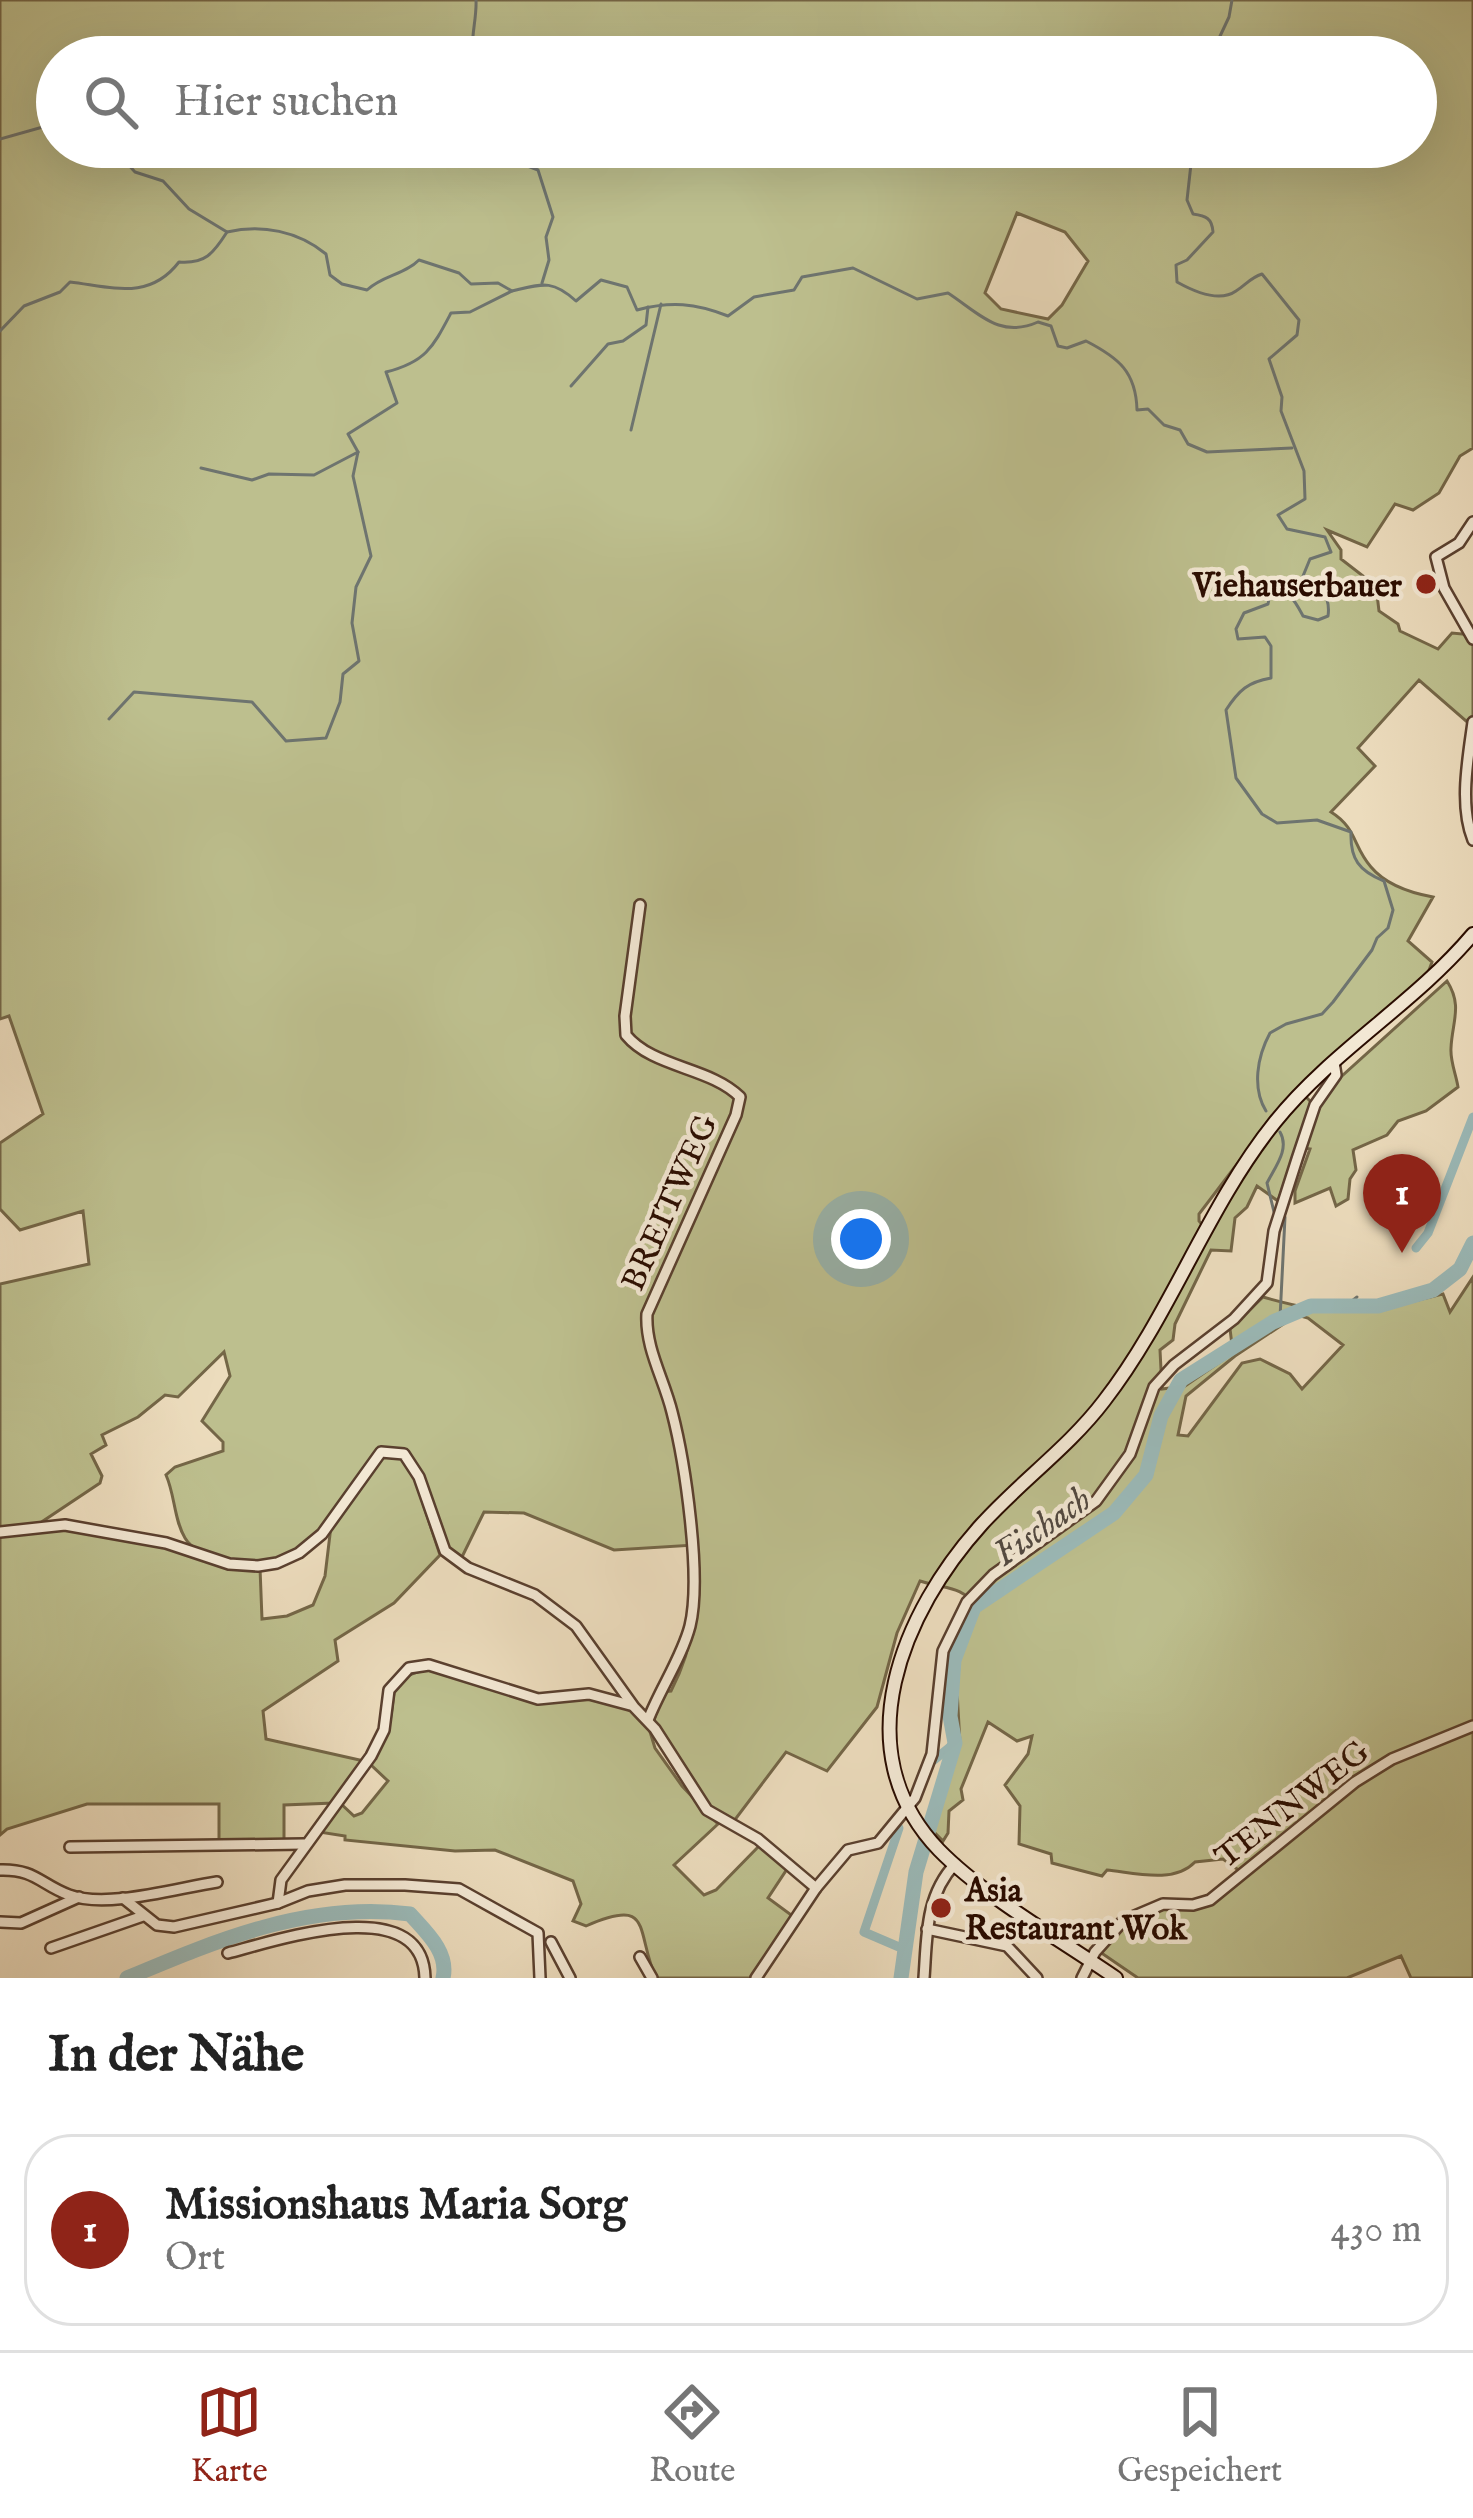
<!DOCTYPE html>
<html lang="de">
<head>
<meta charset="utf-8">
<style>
  body { margin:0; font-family:"IM FELL English",serif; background:#f2f2f2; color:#222 }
  .you { position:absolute; left:861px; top:1239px; width:42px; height:42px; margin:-30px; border:9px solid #fff; border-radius:50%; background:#1a73e8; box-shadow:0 0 0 18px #1a73e833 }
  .badge { display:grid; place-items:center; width:78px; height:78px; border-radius:50%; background:#8f2418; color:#fff; font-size:39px; font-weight:700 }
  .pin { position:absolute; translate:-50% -99px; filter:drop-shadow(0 3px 6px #0008) }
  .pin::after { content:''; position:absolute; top:63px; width:42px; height:36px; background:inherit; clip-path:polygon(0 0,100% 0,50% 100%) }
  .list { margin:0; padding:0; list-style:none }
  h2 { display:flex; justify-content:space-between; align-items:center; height:156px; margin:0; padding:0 48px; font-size:51px }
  h2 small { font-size:39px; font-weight:400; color:#767676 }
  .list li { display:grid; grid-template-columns:78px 1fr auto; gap:36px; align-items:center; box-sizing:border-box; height:192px; margin:0 24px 24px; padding:0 24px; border:3px solid #e0e0e0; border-radius:48px }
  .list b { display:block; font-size:45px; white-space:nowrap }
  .list p { margin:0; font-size:39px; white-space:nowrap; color:#767676 }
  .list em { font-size:39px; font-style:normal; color:#767676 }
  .icon { flex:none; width:66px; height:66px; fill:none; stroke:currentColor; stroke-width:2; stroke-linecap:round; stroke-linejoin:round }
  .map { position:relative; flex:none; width:1473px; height:1978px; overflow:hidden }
  .search { position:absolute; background:#fff; box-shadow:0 12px 48px #0002; left:36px; right:36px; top:36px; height:132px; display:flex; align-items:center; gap:30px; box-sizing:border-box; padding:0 42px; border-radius:66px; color:#767676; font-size:45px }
  .sheet { height:372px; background:#fff }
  nav { display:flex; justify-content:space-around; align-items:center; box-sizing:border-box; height:168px; border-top:3px solid #e0e0e0; background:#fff; font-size:33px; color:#767676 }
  nav a { display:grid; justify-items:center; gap:6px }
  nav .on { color:#8f2418 }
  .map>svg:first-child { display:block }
</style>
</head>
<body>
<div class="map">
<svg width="1473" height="1978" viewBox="0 0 1473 1978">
  <rect width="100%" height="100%" fill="#ecdcbd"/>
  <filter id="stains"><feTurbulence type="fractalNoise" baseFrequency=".00167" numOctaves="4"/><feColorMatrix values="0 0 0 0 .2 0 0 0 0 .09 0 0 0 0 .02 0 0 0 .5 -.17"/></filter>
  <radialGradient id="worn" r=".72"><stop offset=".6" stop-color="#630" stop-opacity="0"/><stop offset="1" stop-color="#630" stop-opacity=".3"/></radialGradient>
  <g fill="#bdbf8e" stroke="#746647" stroke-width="3" fill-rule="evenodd">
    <path d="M0,0H1473V448L1460,456L1439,493L1413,510L1395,504L1367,547L1327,530L1341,550V559L1376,586L1379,611L1398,624L1400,631L1438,649L1452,633L1473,635V727L1419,680L1358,748L1375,766L1331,812C1357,828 1353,847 1371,867C1386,885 1411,893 1433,897L1408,941L1432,962L1428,973L1278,1110L1199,1214V1221L1209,1233L1258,1150L1305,1096L1312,1103L1447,981C1463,1006 1452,1022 1451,1048C1450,1061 1456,1074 1458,1087L1426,1111L1398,1121L1387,1135L1353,1150L1356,1170L1350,1179L1348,1199L1336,1206L1330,1188L1295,1203V1191L1310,1149L1297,1147L1278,1201L1257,1186L1247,1207L1235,1218L1231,1251L1211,1250L1175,1324L1173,1340L1160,1350L1162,1389L1185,1386L1233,1353L1230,1329L1263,1297C1342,1320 1366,1313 1443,1294L1450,1312L1473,1277V1978H1411L1401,1956L1347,1978H1138L1100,1952L1125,1922L1166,1906L1191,1907L1240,1881L1237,1869L1223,1859L1195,1862C1174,1884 1135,1873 1107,1870L1102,1876L1052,1863L1051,1854L1019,1844L1020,1806L1005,1785L1028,1754L1032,1736L1017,1741L988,1722L961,1789L963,1800L949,1811L948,1833L943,1841L929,1827L960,1744L957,1690L960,1653L979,1608C959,1584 947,1590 920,1581L897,1633L877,1707L827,1771L786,1752L734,1821L712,1813L653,1725L661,1692L671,1691C697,1641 697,1601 694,1545L614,1550L524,1513L484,1512L460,1561L449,1551L413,1461L382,1450C344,1502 303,1582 226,1559C211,1555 193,1552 185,1538C174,1520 175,1495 166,1475L175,1467L223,1451V1442L202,1421L230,1376L224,1352L178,1397L165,1395L138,1417L102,1435L106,1445L91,1454L102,1476L100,1483L40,1523L0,1531V1284L89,1264L83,1211L20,1230L0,1209V1143L43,1114L9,1016L0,1019ZM57,57H1416V147H57ZM1017,213L1065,232L1088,261L1062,305L1048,319L1001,309L985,293ZM1297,1315L1308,1318L1343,1345L1302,1389L1290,1374L1260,1359L1242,1363L1188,1436L1178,1435L1186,1396L1235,1356Z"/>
    <path d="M398,1455L410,1464L440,1555L394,1603L335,1640L338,1661L263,1711L266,1739L364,1761L334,1803L284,1805V1843H219V1804H87L7,1829L0,1835V1534L51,1526L138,1538L260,1568L262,1619L287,1616L313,1605L325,1576L331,1526L382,1456Z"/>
    <path d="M434,1668L528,1701L585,1695L634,1710L647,1722L655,1748L682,1786L718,1824L674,1865L704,1895L716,1890L761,1844L789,1866L768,1898L794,1917L750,1978H656C635,1931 654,1896 586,1926L573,1921L581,1904L573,1881L495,1850L455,1851L345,1840V1836L319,1832L340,1803L354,1816L362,1813L388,1781L370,1764C377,1752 385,1741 388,1729C399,1690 382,1678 434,1668Z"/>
  </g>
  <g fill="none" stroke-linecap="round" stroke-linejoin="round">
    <g stroke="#6e746f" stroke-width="3">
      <path d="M473,57C470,39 477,19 476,0"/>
      <path d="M1175,57L1188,48L1214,49L1229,17L1232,0"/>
      <path d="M0,139L57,123"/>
      <path d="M100,147L102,151L114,149L135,172L163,181L189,209L227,232"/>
      <path d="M498,147L506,158L538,170L553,217L546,237L549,260L542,283"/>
      <path d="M1170,147L1171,154L1191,164L1187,200L1193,214C1206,216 1212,218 1213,232L1187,260L1176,265L1177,282C1193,291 1219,303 1236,291C1247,284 1250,278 1262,274L1299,320L1297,335L1269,359L1282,397L1281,411L1304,471L1305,499L1278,515L1287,529L1325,537L1331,552L1310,559L1303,576C1320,584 1331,596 1328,616L1318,620L1303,616C1295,601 1290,590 1271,589L1268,604L1244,613L1236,629L1238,639L1265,637L1271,646V678C1248,682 1239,690 1226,710L1236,778L1262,814L1277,823L1317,820L1351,832C1350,859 1359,871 1384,881L1393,910L1388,928L1377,938L1372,950L1333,1002L1322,1014L1286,1024L1270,1033C1257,1057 1252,1088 1266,1111"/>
      <path d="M0,331L24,306L60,292L70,282C112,287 149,301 179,262C205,264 213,254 227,232C262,224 298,231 326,254L330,275L342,284L367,290C383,275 404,275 419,260L459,273L471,284L498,283L512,291C542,284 552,279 576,301L601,280L627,287L637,310C671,301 695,303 728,316L754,297L794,290L802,277L853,268L917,299L948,293C980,314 1000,339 1038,322L1051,326L1058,346L1067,348L1086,341C1119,358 1136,372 1137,410L1148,409L1164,425L1180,430L1188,444L1207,452L1292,448"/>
      <path d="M571,386L608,344L623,341L646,325L648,307"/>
      <path d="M631,430L661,304"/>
      <path d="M201,468L252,480L269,474L314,475L358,452"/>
      <path d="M109,719L134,692L252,702L286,741L326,738L340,702L343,674L359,661L352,623L356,587L371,556L353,476L358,452L348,434L397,403L386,372C426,362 433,347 451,313L470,312L512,291"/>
      <path d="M1343,1308L1357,1297"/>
      <path d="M1280,1318L1285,1217L1274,1212L1267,1183C1275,1167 1290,1149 1280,1132"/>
    </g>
    <g stroke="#9bbab9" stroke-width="9">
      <path d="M1416,1248L1428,1233L1473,1117"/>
      <path d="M934,1760L955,1743"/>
      <path d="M899,1828L864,1932L906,1950"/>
    </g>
    <g stroke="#9bbab9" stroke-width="15">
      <path d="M127,1978C217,1940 310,1901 410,1914C426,1932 449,1952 443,1978"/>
      <path d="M901,1978L916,1872L955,1743L950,1716L954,1660L974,1607L1114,1513L1146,1475L1161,1416L1181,1380L1273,1322L1311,1306H1378L1433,1290L1460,1269L1473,1243"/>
    </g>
    <defs>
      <g id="street">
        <path d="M1473,522L1459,543L1436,557L1444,588L1473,639"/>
        <path d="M1473,722C1468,759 1459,805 1473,840"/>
        <path d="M640,905L625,1016L626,1035C653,1068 710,1067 740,1097L736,1115L647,1314C645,1348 664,1379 672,1412C685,1462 702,1577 690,1626C682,1657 660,1689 648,1720"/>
        <path d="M0,1532L65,1525L166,1543L229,1564L258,1566L277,1563L299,1553L322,1534L381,1452L404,1454L419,1477L445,1551L468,1568L535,1595L576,1626L634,1707L655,1729L707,1810L758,1839L816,1888"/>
        <path d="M70,1847L304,1844"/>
        <path d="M0,1870C35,1869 40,1884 69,1895C107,1909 177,1888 217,1882"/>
        <path d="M123,1898L157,1925L174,1927L278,1903L308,1891L345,1885H405L459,1889L538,1933L540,1978"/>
        <path d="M278,1903L281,1880L371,1756L384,1730L389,1690L409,1668L429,1665L538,1699L589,1694L630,1705"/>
        <path d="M0,1922L21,1923L79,1897"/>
        <path d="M927,1929L1007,1946L1037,1978"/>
        <path d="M551,1942L570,1978"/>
        <path d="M51,1948L143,1916"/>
        <path d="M228,1953C278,1940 423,1891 425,1978"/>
        <path d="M640,1957L652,1978"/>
        <path d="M756,1978L816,1888L848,1850L878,1843L915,1798L932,1754L943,1651L967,1602L993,1575L1096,1501L1130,1454L1154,1387L1174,1365L1234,1319L1267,1283L1274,1231L1297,1159L1315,1105L1336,1075L1334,1062"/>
        <path d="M924,1978C927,1937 925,1896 955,1864"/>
        <path d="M1082,1978L1095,1952L1123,1921L1163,1904L1193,1905L1210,1900L1355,1782L1392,1759L1473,1726"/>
      </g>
      <path id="secondary" d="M1116,1978C1061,1940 985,1897 939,1850C843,1750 903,1611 982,1524C1021,1481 1069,1447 1104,1401C1171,1315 1206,1208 1275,1122C1332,1051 1414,1004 1473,934"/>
    </defs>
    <use href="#street" stroke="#5a402f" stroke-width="14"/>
    <use href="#secondary" stroke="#2a0c00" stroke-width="16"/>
    <use href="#street" stroke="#f3e8d4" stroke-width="9"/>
    <use href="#secondary" stroke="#f3e8d4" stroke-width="12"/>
  </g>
  <g fill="#8f2418" stroke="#f3e8d4" stroke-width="4.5">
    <circle cx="1426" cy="584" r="12"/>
    <circle cx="941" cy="1908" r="12"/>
  </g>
  <g text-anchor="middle" stroke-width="9" stroke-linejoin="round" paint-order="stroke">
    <g font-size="33" font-weight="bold" fill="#2a0c00" stroke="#f3e8d4" text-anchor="end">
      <text x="1402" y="596">Viehauserbauer</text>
      <text x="965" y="1901" text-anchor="start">Asia<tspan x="965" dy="38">Restaurant Wok</tspan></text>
    </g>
    <g font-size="33" fill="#2a0c00" stroke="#f3e8d4">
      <text transform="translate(668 1202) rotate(-66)" y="12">BREITWEG</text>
      <text transform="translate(1291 1803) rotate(-38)" y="12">TENNWEG</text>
    </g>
    <g font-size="36" font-style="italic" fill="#524941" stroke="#f3e8d4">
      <text transform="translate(1041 1525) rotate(-35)" y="13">Fischach</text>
    </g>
  </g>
  <rect width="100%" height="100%" filter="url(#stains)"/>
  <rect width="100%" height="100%" fill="url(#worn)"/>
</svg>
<div class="you"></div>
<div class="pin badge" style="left:1402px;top:1253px">1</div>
<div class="search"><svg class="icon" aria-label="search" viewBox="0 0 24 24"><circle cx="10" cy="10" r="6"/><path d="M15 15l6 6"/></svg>Hier suchen</div>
</div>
<section class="sheet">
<h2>In der Nähe<small></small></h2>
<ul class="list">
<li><span class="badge">1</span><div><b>Missionshaus Maria Sorg</b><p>Ort</p></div><em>430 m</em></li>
</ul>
</section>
<nav>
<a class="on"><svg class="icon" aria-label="map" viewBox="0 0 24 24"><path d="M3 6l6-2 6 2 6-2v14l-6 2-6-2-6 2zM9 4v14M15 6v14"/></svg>Karte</a>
<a><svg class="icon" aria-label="directions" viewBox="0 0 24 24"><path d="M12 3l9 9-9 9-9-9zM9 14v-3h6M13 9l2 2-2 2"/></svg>Route</a>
<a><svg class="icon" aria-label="saved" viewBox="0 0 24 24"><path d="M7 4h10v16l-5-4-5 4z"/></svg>Gespeichert</a>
</nav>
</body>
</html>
